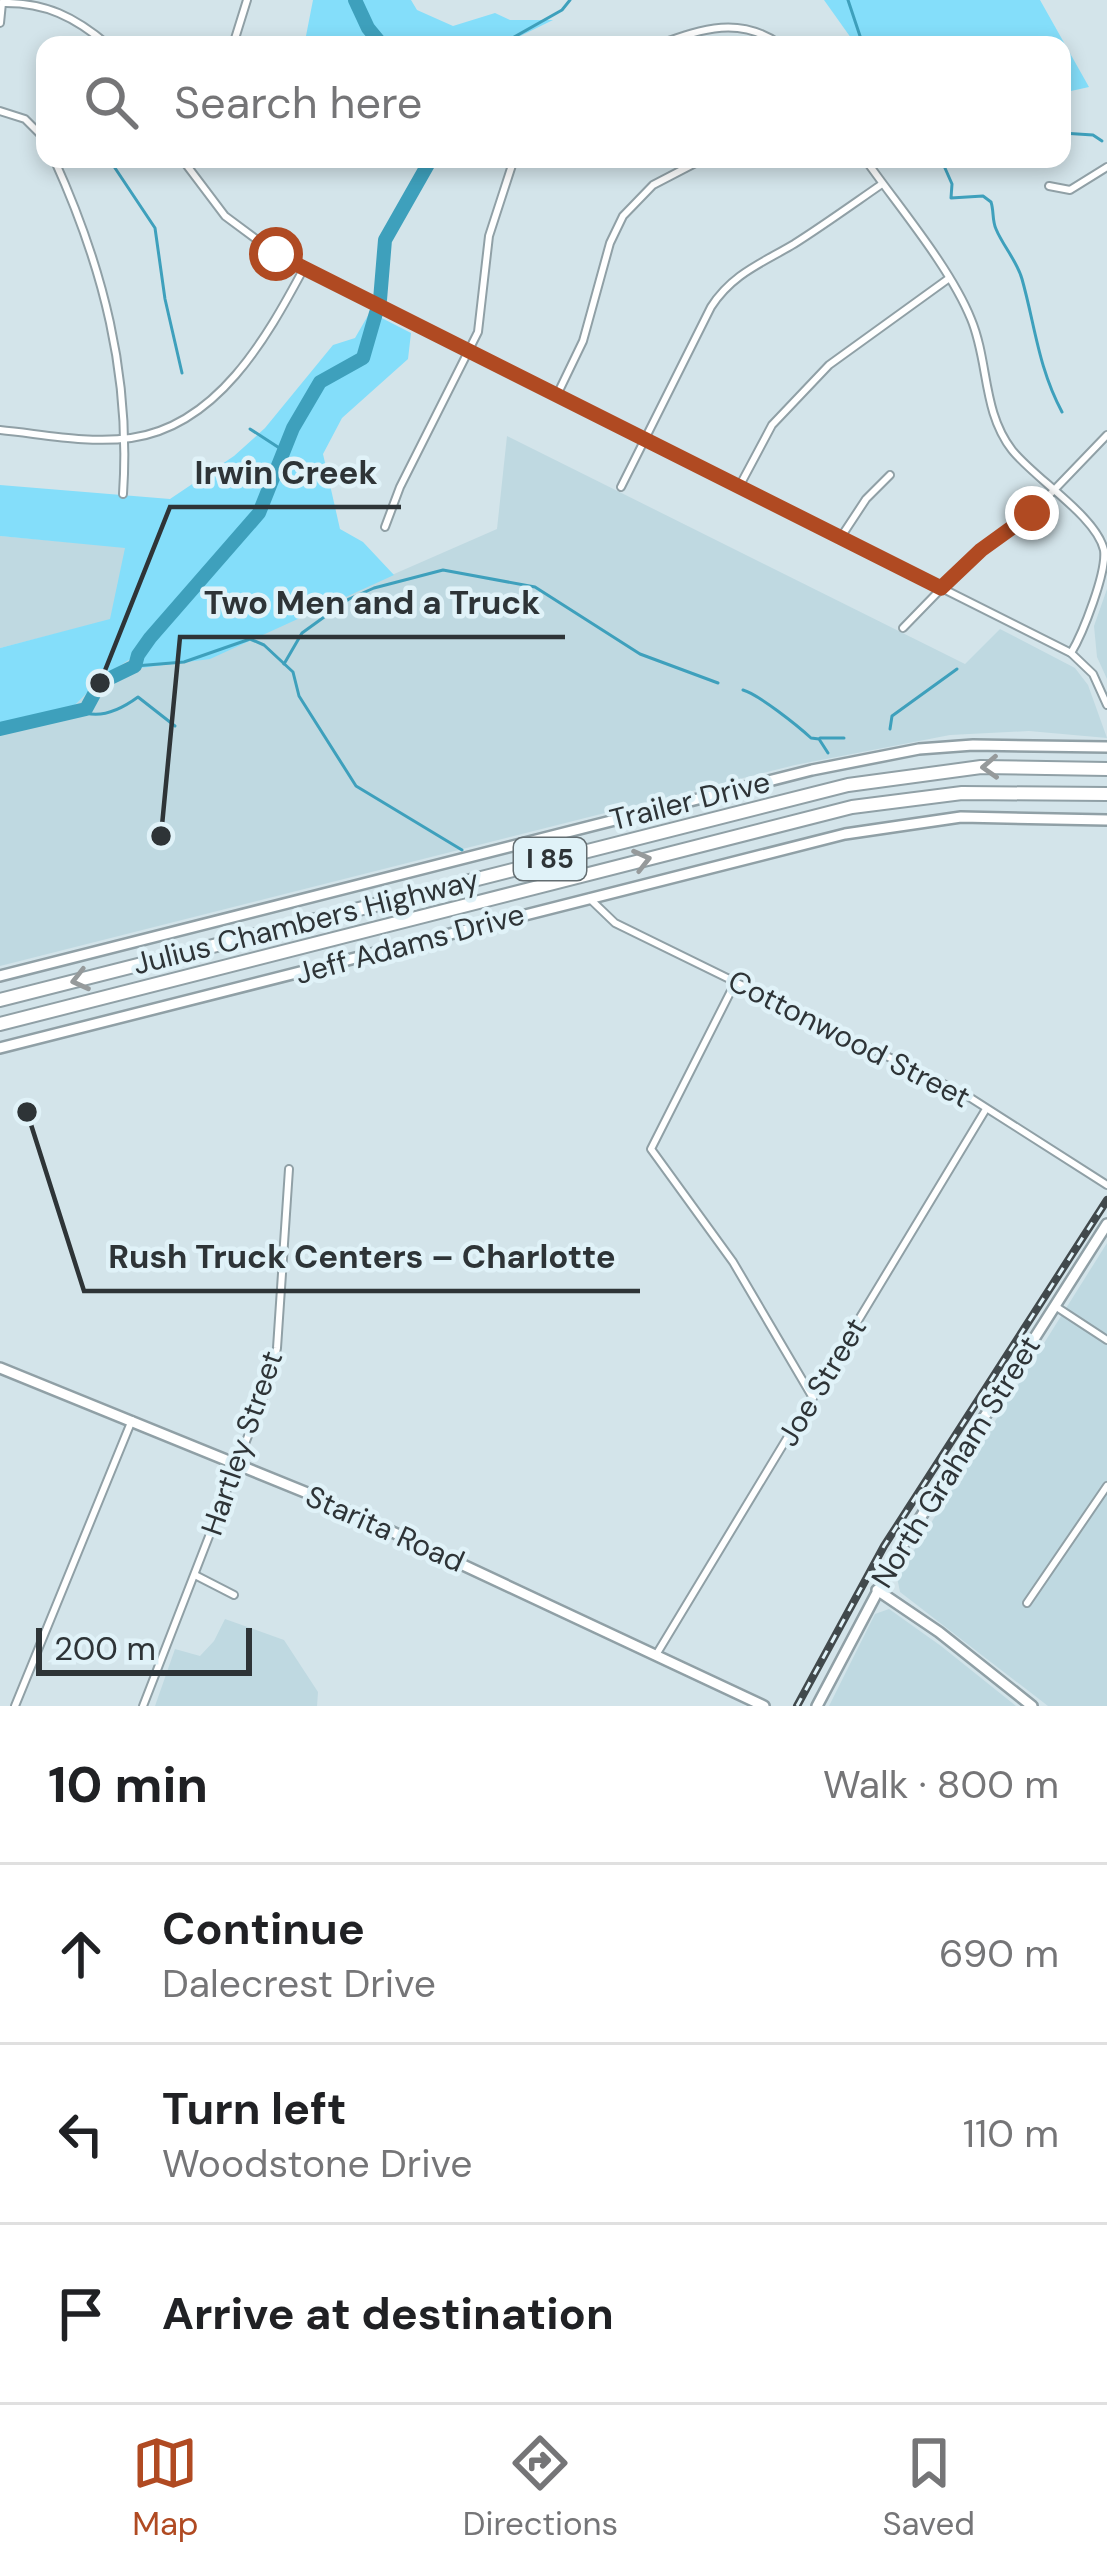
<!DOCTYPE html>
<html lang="en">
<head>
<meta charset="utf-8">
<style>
  body { margin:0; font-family:"DM Sans",sans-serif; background:#f2f2f2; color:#202124 }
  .scale { position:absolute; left:36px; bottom:30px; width:216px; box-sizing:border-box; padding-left:12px; border:6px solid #2e3437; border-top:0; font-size:33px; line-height:42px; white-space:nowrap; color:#2e3437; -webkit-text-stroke:9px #e0f2f8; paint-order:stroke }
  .stop { position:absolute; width:36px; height:36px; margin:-27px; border:9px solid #b04a22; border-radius:50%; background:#fff }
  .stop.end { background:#b04a22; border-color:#fff; box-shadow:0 3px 12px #0008 }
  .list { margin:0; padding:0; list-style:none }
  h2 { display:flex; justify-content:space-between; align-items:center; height:156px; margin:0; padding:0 48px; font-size:51px }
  h2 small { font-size:39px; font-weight:400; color:#757577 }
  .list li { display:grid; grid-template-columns:78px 1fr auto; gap:36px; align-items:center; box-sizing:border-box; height:180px; padding:0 48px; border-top:3px solid #e0e0e0 }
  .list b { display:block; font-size:45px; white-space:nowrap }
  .list p { margin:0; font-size:39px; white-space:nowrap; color:#757577 }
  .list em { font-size:39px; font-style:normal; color:#757577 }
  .icon { flex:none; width:66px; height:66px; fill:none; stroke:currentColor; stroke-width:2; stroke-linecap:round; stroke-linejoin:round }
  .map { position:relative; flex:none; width:1107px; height:1706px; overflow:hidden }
  .search { position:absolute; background:#fff; box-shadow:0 6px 18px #0003; left:36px; right:36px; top:36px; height:132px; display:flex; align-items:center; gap:30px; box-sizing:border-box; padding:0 42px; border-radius:24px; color:#757577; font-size:45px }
  .sheet { height:696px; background:#fff }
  nav { display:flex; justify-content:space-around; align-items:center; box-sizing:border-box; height:168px; border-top:3px solid #e0e0e0; background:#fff; font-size:33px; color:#757577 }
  nav a { display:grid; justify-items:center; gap:6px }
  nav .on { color:#b04a22 }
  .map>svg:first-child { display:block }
</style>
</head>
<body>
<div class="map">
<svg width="1107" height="1706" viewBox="0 0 1107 1706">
  <rect width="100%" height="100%" fill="#d3e4ea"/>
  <g fill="#bfd9e1">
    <path d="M507,436L965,664L1000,629L1075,668L1088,685L1107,738L1029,731L950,735L795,765L0,966V726L72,708L102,678L134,656L133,668L321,606L497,529Z"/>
    <path d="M0,536L158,550L145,611L0,648Z"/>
    <path d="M1107,589V679L1097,657L1094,626Z"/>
    <path d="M1107,1243V1706H1048L900,1592L897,1577Z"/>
    <path d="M889,1609L941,1646L1016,1706H829L875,1614Z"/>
    <path d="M225,1619L284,1640L318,1692L317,1706H155L175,1649L200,1656L214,1641Z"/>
  </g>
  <g fill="#84defa">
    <path d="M313,0H411L417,10L453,26L495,13L510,20H553L502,45H310L305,41Z"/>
    <path d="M824,0H1040L1089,87L1062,93V45H856Z"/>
    <path d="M370,312L411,333L408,359L342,418L323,454L340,529L363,542L394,575L210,659L133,669V657L102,678L72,708L0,726V648L110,619L125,548L0,536V485L170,499L234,456L265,428L333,345L355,338Z"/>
  </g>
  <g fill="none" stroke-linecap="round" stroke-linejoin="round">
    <g stroke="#3ea0bc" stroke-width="3">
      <path d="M848,0L863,45"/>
      <path d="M500,45L562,10L570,0"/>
      <path d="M43,62L45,64"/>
      <path d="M1062,133L1093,135L1102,141"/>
      <path d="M109,159L155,228L165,299L182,373"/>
      <path d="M941,159L952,184L951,198L983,196L991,202C994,211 992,220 996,229C1003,246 1017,261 1022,279C1035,325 1038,367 1062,412"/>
      <path d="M250,429L284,451"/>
      <path d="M284,664L302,633L349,599L374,588L443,570L535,587L640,654L718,683"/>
      <path d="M135,666L184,662L250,639L264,645L293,672L299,696L356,786L462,850"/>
      <path d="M743,690C758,694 798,726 811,738L819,739L828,753"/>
      <path d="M86,709V713C105,718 123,708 138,697L175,726"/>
      <path d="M890,729L892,716L957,669"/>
      <path d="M820,738H844"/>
    </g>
    <g stroke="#3ea0bc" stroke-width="14">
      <path d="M355,0L368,28L382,45"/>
      <path d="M380,300L385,240L431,159"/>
      <path d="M0,729L86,709L100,683L135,666L138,655L150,638L259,513L293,428L320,382L363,358L376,313"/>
    </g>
    <defs>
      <g id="street">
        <path d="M2,3C45,2 75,17 108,45"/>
        <path d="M0,23L2,3"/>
        <path d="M233,45L247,0"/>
        <path d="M657,45C702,29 739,15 781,45"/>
        <path d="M0,111L25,119L45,139"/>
        <path d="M54,159C103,267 131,375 123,494"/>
        <path d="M182,159L225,216L276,254L1071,653L1093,674L1107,705"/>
        <path d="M865,159C898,206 950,267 971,319C989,362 982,411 1012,450C1035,479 1096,516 1104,550C1107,572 1083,633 1071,653"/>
        <path d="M1049,186L1070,190L1107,167"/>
        <path d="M557,395L583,341L610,243L623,216L653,185L703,159"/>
        <path d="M0,430C42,434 89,444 131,438C217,426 266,339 304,268"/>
        <path d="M621,487L711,307C732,274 762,263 794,244C824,225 853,204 882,184"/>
        <path d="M739,487L772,425L829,365L948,279"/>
        <path d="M385,527L400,487L478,332L489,236L514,159"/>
        <path d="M841,537L866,499L890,475"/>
        <path d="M903,628L970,559L1032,513L1107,435"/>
        <path d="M589,898L615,923L966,1095L1107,1185"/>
        <path d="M736,981L651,1149L733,1262L813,1398"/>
        <path d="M1055,1306L1107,1340"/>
        <path d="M195,1575L234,1595"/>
        <path d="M1027,1603L1107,1486"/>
        <path d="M656,1655L986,1109"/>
        <path d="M15,1706L132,1420"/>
        <path d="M143,1706L271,1377L277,1348L289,1169"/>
      </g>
      <g id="secondary">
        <path d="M0,976L812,770L919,749L973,745L1107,747"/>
        <path d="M0,1048L845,834L961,817L1107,820"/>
        <path d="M0,1368L322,1499L764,1706"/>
        <path d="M877,1590L939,1632L1032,1706"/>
        <path d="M817,1706L898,1553L1107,1224"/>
      </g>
      <g id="highway">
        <path d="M0,1000L848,785L981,767L1107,769"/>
        <path d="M0,1024L852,807L962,793L1107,794"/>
      </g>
    </defs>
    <use href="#street" stroke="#90a0a6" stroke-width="10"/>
    <use href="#secondary" stroke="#90a0a6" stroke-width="14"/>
    <use href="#highway" stroke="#90a0a6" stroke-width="16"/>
    <use href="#street" stroke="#fff" stroke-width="6"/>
    <use href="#secondary" stroke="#fff" stroke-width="9"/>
    <use href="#highway" stroke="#fff" stroke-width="12"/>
    <defs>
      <path id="rail" d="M797,1706L884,1546L1107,1200"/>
    </defs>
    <use href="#rail" stroke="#41494c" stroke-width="8"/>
    <use href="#rail" stroke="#e0f2f8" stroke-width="3" stroke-dasharray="9" stroke-linecap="butt"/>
  </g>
  <defs><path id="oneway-chevron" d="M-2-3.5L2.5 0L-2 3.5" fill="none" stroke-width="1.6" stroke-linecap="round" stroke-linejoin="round" transform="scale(3)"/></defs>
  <g stroke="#969a9b">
    <use href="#oneway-chevron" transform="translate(990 767) rotate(177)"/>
    <use href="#oneway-chevron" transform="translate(642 860) rotate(-14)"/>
    <use href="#oneway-chevron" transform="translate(80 980) rotate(166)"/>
  </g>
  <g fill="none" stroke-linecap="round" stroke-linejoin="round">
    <path stroke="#b04a22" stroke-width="15" d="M276,254L941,588L981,550L1032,513"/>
  </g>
  <g text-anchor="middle" stroke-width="9" stroke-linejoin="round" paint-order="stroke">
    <rect fill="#e0f2f8" stroke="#636d71" stroke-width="3" x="514" y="838" width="72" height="42" rx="9"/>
    <g font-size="27" font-weight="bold" fill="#2e3437">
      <text x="550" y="868">I 85</text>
    </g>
    <g font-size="30" fill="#2e3437" stroke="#e0f2f8">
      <text transform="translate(690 801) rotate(-14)" y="10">Trailer Drive</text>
      <text transform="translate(306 922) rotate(-14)" y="10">Julius Chambers Highway</text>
      <text transform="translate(410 944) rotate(-15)" y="10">Jeff Adams Drive</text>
      <text transform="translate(849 1039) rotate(27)" y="10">Cottonwood Street</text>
      <text transform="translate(822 1382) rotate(-59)" y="10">Joe Street</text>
      <text transform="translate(242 1443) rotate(-71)" y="10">Hartley Street</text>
      <text transform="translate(956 1462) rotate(-58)" y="10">North Graham Street</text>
      <text transform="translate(385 1529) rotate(24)" y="10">Starita Road</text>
    </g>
  </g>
  <path fill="none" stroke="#2e3437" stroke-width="4.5" d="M100 683L170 507H401M161 836L180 637H565M27 1112L84 1291H640"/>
  <g fill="#2e3437" stroke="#e0f2f8" stroke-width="4.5">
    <circle cx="100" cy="683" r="12"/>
    <circle cx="161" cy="836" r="12"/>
    <circle cx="27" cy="1112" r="12"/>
  </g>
  <g font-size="33" text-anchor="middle" font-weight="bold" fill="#2e3437" stroke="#e0f2f8" stroke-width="9" stroke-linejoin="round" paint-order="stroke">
    <text x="286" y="484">Irwin Creek</text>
    <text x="372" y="614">Two Men and a Truck</text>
    <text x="362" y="1268">Rush Truck Centers – Charlotte</text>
  </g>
</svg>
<div class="scale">200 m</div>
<div class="stop" style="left:276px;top:254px"></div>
<div class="stop end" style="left:1032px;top:513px"></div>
<div class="search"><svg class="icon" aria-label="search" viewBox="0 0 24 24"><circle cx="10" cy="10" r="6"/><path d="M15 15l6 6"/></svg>Search here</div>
</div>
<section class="sheet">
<h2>10 min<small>Walk · 800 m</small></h2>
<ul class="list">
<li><svg class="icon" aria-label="ahead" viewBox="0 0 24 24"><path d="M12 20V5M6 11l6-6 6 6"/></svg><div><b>Continue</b><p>Dalecrest Drive</p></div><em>690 m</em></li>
<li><svg class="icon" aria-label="left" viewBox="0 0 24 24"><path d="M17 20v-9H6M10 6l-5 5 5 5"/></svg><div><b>Turn left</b><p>Woodstone Drive</p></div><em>110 m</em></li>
<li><svg class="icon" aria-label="arrive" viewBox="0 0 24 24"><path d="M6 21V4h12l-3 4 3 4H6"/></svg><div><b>Arrive at destination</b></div></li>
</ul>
</section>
<nav>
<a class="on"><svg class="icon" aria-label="map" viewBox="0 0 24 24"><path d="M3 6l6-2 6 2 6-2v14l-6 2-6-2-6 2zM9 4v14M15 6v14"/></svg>Map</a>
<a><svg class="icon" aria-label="directions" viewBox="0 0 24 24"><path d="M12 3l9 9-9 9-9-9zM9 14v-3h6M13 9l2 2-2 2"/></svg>Directions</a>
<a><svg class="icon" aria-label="saved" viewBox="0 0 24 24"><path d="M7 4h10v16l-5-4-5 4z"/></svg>Saved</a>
</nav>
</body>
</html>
